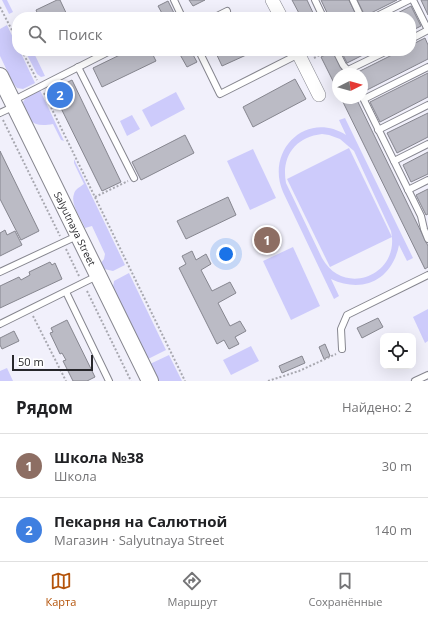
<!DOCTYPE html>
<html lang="ru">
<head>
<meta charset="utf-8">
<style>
  body { margin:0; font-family:"Open Sans",sans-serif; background:#f6f6f6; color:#202124 }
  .controls { position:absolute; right:12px; bottom:12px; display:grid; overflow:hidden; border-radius:8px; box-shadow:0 4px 16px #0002 }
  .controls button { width:36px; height:36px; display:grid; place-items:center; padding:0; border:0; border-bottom:1px solid #e0e0e0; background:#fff; color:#202124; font:20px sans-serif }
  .compass { position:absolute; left:332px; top:68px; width:36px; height:36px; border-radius:50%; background:#fff; box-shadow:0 4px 16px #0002; rotate:84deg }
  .scale { position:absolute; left:12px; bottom:10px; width:81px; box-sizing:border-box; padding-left:4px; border:2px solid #27272b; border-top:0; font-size:11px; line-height:14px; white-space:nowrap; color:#27272b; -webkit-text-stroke:3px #fff; paint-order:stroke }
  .you { position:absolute; left:226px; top:254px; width:14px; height:14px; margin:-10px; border:3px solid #fff; border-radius:50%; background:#1a73e8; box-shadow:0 0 0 6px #1a73e833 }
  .badge { display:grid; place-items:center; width:26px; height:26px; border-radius:50%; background:#b45309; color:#fff; font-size:13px; font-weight:700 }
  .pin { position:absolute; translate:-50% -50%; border:2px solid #fff; box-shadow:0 1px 4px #0006 }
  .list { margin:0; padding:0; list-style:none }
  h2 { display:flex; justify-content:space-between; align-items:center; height:52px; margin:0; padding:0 16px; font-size:17px }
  h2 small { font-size:13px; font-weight:400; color:#757577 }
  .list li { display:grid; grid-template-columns:26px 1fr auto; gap:12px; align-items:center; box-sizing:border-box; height:64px; padding:0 16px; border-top:1px solid #e0e0e0 }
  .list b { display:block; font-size:15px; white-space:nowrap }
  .list p { margin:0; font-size:13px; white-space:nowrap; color:#757577 }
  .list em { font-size:13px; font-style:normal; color:#757577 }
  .icon { flex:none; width:22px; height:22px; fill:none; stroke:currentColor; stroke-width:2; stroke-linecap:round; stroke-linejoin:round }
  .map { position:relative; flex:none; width:428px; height:381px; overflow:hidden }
  .search { position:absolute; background:#fff; box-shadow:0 4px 16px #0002; left:12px; right:12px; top:12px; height:44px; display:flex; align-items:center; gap:10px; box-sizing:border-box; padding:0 14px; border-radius:16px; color:#757577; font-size:15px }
  .sheet { height:180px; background:#fff }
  nav { display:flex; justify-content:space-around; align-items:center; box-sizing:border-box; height:56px; border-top:1px solid #e0e0e0; background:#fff; font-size:11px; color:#757577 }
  nav a { display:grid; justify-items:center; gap:2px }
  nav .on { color:#b45309 }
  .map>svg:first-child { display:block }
</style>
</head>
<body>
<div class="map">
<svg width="428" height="381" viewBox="0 0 428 381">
  <rect width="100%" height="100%" fill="#f1f0fb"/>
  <g fill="#cdcbfb" fill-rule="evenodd">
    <path d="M2,0H7L13,12L9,14Z"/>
    <path d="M7,25L17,46V51H20L35,83L23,89L17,88L13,83L0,56V29Z"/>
    <path d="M25,51H33L45,76L41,77L37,74Z"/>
    <path d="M40,90L64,141L61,140L53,124C33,128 27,121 23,102L27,96Z"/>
    <path d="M176,92L185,109L151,127L142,110Z"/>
    <path d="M132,115L140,129L127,136L120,121Z"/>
    <path d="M345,118L413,258L407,261L399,245C392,280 363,294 331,279L339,296L334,299L283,192C265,150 307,110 346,135L339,120ZM322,134L329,135L340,139L354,151L391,231C401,275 344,298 322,258L286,183C281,157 295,137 322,134Z"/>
    <path d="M349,148L392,237L330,267L287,179Z"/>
    <path d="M253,149L276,198L250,210L227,161Z"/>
    <path d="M74,159L125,265L113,271L104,269L101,263L104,259L105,254L92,226L85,228C81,218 70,204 74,194C75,189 80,187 84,184L74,163Z"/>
    <path d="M293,247L320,306L291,320L263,261Z"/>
    <path d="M129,273L166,350L148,359L113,287L114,281Z"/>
    <path d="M428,309V341L425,343L413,317Z"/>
    <path d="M251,346L259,361L231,375L223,360Z"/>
    <path d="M169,355L182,381H158L150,364Z"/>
    <path d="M7,368L13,381H0V371Z"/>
  </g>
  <g fill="#bbbbc5" stroke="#86868f">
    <path d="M57,0H60L68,17H39L36,10Z"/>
    <path d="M189,0H205L193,6Z"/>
    <path d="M292,0H307L315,17H301Z"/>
    <path d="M321,0H349L357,17H329Z"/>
    <path d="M357,0H397L365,16Z"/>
    <path d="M421,0H428V15Z"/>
    <path d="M168,1L174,13L164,17L158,6Z"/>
    <path d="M411,6L421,26L411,31V17H390Z"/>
    <path d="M425,38L428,45V59L367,90L362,80V74H359L358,72L400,51H411V45Z"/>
    <path d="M128,51H151L156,61L102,87L93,68Z"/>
    <path d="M178,51H191L197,62L187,67Z"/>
    <path d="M215,51H255L222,66Z"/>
    <path d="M333,51L344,74H338V91L321,57Z"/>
    <path d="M341,51H371L347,63Z"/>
    <path d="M428,73V97L380,122L370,102Z"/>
    <path d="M295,79L306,99L253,127L243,107Z"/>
    <path d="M72,80L121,182L102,191L52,90Z"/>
    <path d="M341,98H356L428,246V267L425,269Z"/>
    <path d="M428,113V137L397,153L387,133Z"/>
    <path d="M185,135L194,153L141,180L132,162Z"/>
    <path d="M0,151L39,231L21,240L0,199Z"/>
    <path d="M428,152V174L411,182L403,165Z"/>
    <path d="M428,189V214L426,215L416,195Z"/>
    <path d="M228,197L236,215L186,239L177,221Z"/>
    <path d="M5,230L7,235L15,231L22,245L0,256V233Z"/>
    <path d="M192,251L196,260L206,254L211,264L201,270L212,291L230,282L236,293L218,303L230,326L240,321L246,331L235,337L239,344L229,349L224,340L217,344L179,268L186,264L182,256Z"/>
    <path d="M50,262L52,265L55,263L62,279L0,308V286L19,277L21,280L30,275L29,272Z"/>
    <path d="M378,318L383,327L362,338L357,328Z"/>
    <path d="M67,320L95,377L87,381H73L63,361L66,360L62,353L60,354L50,333L53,332L51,328Z"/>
    <path d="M14,331L19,341L2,349L0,345V338Z"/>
    <path d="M325,344L330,356L324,359L319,347Z"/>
    <path d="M302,356L305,363L282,373L279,366Z"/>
  </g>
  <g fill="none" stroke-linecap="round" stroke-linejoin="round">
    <defs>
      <g id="service">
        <path d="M174,0L182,17"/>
        <path d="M315,0L323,17"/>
        <path d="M353,0L361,17"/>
        <path d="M413,0L428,30"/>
        <path d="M215,17L227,11"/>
        <path d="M375,17L409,0"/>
        <path d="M411,39L428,30"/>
        <path d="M199,51L220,94L299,54"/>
        <path d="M336,51L343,65L351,74"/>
        <path d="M78,67L134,178"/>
        <path d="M348,70L387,51"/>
        <path d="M362,96L421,216L424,229L428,239"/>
        <path d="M364,99L428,67"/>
        <path d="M14,100L110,51"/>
        <path d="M0,113L15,106"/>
        <path d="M378,130L428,105"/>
        <path d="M394,161L428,144"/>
        <path d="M408,190L428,180"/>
        <path d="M0,272L77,236"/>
        <path d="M66,292L109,381"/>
        <path d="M0,324L97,276"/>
        <path d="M342,349L341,329L347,315L428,275"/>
        <path d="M415,381L428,375"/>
      </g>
      <g id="minor">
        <path d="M272,0L281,17"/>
        <path d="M297,51L319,95"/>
      </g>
      <g id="tertiary">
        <path id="s1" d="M0,76L150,381"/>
      </g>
    </defs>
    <use href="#service" stroke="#86868f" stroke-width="8"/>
    <use href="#minor" stroke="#86868f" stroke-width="14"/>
    <use href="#tertiary" stroke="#86868f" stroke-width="18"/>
    <g stroke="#a8a8b0" stroke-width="2" stroke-dasharray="2 2" stroke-linecap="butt">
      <path d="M0,7L17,40"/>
      <path d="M22,51L37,80"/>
      <path d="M314,58L327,51"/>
      <path d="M44,93L185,381"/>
      <path d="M3,120L60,236"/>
      <path d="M95,197L128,181"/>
      <path d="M66,249L79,276"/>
      <path d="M87,291L131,381"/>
      <path d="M33,316L66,381"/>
      <path d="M268,381L299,371L336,354"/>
    </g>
    <use href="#service" stroke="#fff" stroke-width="6"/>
    <use href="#minor" stroke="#fff" stroke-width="13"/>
    <use href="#tertiary" stroke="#fff" stroke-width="16"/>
  </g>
  <g text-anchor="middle" stroke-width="3.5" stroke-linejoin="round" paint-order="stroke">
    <g font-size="10" fill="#27272b" stroke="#fff">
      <text dy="4" stroke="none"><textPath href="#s1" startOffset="170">Salyutnaya Street</textPath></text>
    </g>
  </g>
</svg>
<div class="controls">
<button><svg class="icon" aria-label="locate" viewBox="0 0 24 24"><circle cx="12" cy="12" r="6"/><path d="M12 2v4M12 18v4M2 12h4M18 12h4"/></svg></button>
</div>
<svg class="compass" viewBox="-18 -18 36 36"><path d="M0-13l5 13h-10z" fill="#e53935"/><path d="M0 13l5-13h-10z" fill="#757577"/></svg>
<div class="scale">50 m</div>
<div class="you"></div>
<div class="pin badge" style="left:267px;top:240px;background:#8d6e63">1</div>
<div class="pin badge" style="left:60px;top:95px;background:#3f7fe0">2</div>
<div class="search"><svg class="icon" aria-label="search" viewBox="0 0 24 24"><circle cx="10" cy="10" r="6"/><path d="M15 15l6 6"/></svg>Поиск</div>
</div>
<section class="sheet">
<h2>Рядом<small>Найдено: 2</small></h2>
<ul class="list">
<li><span class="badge" style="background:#8d6e63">1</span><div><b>Школа №38</b><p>Школа</p></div><em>30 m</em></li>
<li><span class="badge" style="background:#3f7fe0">2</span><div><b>Пекарня на Салютной</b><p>Магазин · Salyutnaya Street</p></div><em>140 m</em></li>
</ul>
</section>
<nav>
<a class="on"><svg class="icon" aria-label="map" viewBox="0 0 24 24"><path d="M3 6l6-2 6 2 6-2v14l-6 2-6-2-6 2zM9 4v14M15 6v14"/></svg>Карта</a>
<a><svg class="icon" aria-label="directions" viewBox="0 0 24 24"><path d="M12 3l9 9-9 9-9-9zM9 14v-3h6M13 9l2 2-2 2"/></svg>Маршрут</a>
<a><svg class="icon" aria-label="saved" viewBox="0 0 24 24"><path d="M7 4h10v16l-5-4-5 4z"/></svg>Сохранённые</a>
</nav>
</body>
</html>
